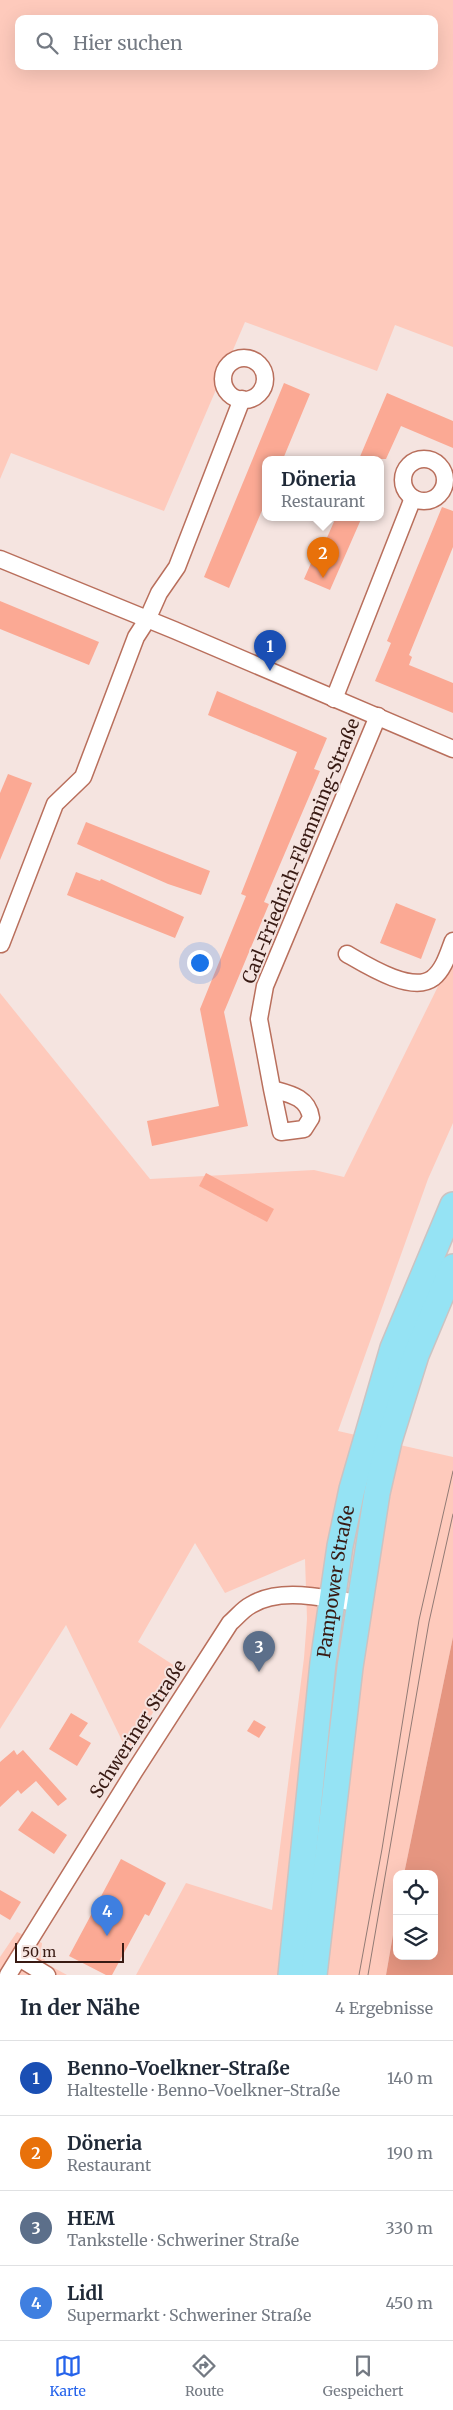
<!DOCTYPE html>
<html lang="de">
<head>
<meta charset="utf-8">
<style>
  body { margin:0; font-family:Merriweather,serif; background:#f2f2f3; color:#1f2937 }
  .controls { position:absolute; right:15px; bottom:15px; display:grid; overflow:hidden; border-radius:10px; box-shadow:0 5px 20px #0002 }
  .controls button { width:45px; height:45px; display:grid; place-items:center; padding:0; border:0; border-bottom:1px solid #e0e1e3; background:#fff; color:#1f2937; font:25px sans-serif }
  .scale { position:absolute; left:15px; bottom:12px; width:109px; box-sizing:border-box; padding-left:5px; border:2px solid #381a13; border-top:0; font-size:14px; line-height:18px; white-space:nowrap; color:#381a13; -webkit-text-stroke:4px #f5e4e0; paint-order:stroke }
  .you { position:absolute; left:199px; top:962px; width:18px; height:18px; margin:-12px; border:4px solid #fff; border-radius:50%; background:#1a73e8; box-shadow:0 0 0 8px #1a73e833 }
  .badge { display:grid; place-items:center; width:32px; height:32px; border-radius:50%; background:#2563eb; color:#fff; font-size:16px; font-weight:700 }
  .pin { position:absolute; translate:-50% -41px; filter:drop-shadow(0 1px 2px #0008) }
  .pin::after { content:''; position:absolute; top:26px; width:18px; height:15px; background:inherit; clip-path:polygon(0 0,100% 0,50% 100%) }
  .popup { position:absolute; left:262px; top:456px; width:122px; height:65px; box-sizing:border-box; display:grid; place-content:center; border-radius:10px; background:#fff; filter:drop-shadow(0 1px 4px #0005); font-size:16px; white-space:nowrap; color:#747a83 }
  .popup b { font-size:19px; color:#1f2937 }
  .popup::after { content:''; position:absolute; left:50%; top:100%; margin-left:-10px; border:10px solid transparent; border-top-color:#fff }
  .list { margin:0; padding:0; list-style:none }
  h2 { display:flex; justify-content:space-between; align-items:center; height:65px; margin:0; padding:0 20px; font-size:21px }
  h2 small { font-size:16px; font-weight:400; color:#747a83 }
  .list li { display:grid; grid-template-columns:32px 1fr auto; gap:15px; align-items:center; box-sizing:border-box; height:75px; padding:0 20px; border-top:1px solid #e0e1e3 }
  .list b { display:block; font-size:19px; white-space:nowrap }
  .list p { margin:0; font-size:16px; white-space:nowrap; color:#747a83 }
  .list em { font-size:16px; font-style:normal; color:#747a83 }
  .icon { flex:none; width:28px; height:28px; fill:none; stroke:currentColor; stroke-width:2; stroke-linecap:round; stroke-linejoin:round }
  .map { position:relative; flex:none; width:453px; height:1975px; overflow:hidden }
  .search { position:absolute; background:#fff; box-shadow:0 5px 20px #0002; left:15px; right:15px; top:15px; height:55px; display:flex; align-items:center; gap:12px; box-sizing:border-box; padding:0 18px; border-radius:10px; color:#747a83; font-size:19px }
  .sheet { height:365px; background:#fff }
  nav { display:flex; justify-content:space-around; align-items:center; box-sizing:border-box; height:70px; border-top:1px solid #e0e1e3; background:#fff; font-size:14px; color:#747a83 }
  nav a { display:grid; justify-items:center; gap:2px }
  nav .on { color:#2563eb }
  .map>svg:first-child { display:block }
</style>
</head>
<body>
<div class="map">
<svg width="453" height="1975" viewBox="0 0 453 1975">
  <rect width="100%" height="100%" fill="#f5e4e0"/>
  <g fill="#fecabc" fill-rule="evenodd">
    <path d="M0,0H453V347L395,325L377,371L245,322L164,511L11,453L0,479ZM19,19H434V66H19Z"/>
    <path d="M453,956V1123L428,1179L338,1431L453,1457V1637L404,1874H397V1912L386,1975H136L186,1883L272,1910L304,1658L307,1619L305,1559L225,1593L195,1543L138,1642L178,1668L129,1755L66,1625L0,1729V993L150,1179L314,1170L344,1177Z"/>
    <path d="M17,1932L42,1943L41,1954L47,1964L67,1975H0V1957Z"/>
  </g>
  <path fill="#e59580" d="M453,1637V1975H386L397,1912V1956H434V1874H404Z"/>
  <g fill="#fba994">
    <path d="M284,383L310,394L283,459H266V501L229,588L204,577Z"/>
    <path d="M387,393L453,421V448L401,426L386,459H359Z"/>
    <path d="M442,507L453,511V547L409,655L412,657L409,665L453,683V713L375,681L391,643L387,641Z"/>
    <path d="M336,517H362L330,590L304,579L315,554L319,556Z"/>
    <path d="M0,601L99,642L89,665L0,629Z"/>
    <path d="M217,691L327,738L314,769L320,771L264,902L269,904L224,1012L248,1126L152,1146L147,1121L219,1106L200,1009L246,896L241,894L297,752L208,715Z"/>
    <path d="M8,774L32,783L0,860V793Z"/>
    <path d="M86,822L210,871L201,895L168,884L77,844Z"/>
    <path d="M76,872L100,881L101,879L184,917L175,938L67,895Z"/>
    <path d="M396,903L436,919L421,959L380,943Z"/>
    <path d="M206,1173L274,1209L267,1222L199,1186Z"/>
    <path d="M71,1713L88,1723L79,1736L91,1743L77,1766L49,1749Z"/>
    <path d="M254,1720L266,1727L259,1738L247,1731Z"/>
    <path d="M14,1750L17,1755L23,1750L67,1799L58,1806L36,1781L21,1794L18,1790L0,1807V1762Z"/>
    <path d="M32,1811L67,1835L54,1854L18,1830Z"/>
    <path d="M121,1859L166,1883L149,1916L145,1914L112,1975H106L69,1956Z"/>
    <path d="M0,1890L21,1902L10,1920L0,1914Z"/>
  </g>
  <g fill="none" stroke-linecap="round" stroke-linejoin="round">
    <defs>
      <g id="minor">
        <circle cx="244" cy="379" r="21"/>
        <circle cx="424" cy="480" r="21"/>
        <path d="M0,559L174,630L453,749"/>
        <path d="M334,699L413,498"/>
        <path d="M1,944L55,804L83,777L136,637L147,620L159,593L177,567L242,399"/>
        <path d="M347,954C366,965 412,994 433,978C444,969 448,954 453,941"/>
        <path d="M272,1089L281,1132L304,1129L311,1118C308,1097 290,1094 272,1089L259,1019L265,986L378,716"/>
        <path d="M19,1958L47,1975"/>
        <path d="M8,1975L134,1772L230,1623C237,1617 243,1609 251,1605C281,1586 326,1599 359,1603"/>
      </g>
      <g id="primary">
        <path id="s1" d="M291,1975L323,1663L340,1546L352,1489L393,1348L453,1205"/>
        <path d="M314,1975L350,1667L377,1493L389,1441L416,1355L453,1267"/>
      </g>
    </defs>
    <use href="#minor" stroke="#b96f5c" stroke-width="19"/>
    <use href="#primary" stroke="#cbc3c2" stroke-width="28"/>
    <use href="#minor" stroke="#fff" stroke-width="16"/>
    <use href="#primary" stroke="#95e3f4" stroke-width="25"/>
    <g stroke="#917a74" stroke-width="1">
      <path d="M359,1975L382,1849L419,1620L453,1471"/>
      <path d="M368,1975L429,1622L453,1514"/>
    </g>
  </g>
  <g text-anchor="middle" stroke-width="4" stroke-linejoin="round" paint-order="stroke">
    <g font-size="18" fill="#381a13" stroke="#f5e4e0">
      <text transform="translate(301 851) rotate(-68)" y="6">Carl-Friedrich-Flemming-Straße</text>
      <text dy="6" stroke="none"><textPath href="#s1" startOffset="396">Pampower Straße</textPath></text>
      <text transform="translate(138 1729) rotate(-57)" y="6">Schweriner Straße</text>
    </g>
  </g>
</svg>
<div class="controls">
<button><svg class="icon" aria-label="locate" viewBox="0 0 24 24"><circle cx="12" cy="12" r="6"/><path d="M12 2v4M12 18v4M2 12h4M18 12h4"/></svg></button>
<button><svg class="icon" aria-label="layers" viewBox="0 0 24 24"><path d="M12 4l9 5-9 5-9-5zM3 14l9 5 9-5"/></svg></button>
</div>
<div class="scale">50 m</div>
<div class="you"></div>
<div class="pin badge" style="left:270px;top:671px;background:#1a4fb4">1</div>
<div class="pin badge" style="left:323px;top:578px;background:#e8710a">2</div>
<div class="popup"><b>Döneria</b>Restaurant</div>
<div class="pin badge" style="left:259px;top:1672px;background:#5c6f8a">3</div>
<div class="pin badge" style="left:107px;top:1936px;background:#3f7fe0">4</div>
<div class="search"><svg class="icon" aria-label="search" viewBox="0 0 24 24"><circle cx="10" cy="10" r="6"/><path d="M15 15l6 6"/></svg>Hier suchen</div>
</div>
<section class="sheet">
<h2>In der Nähe<small>4 Ergebnisse</small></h2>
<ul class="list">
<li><span class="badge" style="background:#1a4fb4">1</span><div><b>Benno-Voelkner-Straße</b><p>Haltestelle · Benno-Voelkner-Straße</p></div><em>140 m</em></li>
<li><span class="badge" style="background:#e8710a">2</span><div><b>Döneria</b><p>Restaurant</p></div><em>190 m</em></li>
<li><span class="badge" style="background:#5c6f8a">3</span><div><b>HEM</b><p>Tankstelle · Schweriner Straße</p></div><em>330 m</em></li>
<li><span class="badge" style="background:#3f7fe0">4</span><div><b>Lidl</b><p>Supermarkt · Schweriner Straße</p></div><em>450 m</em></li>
</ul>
</section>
<nav>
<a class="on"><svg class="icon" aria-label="map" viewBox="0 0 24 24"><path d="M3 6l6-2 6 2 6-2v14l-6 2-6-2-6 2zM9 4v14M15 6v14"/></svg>Karte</a>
<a><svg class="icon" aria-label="directions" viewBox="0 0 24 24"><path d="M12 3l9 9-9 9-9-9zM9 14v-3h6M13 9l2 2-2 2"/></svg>Route</a>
<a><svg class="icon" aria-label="saved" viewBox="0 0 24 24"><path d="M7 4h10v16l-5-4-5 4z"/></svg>Gespeichert</a>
</nav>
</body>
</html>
